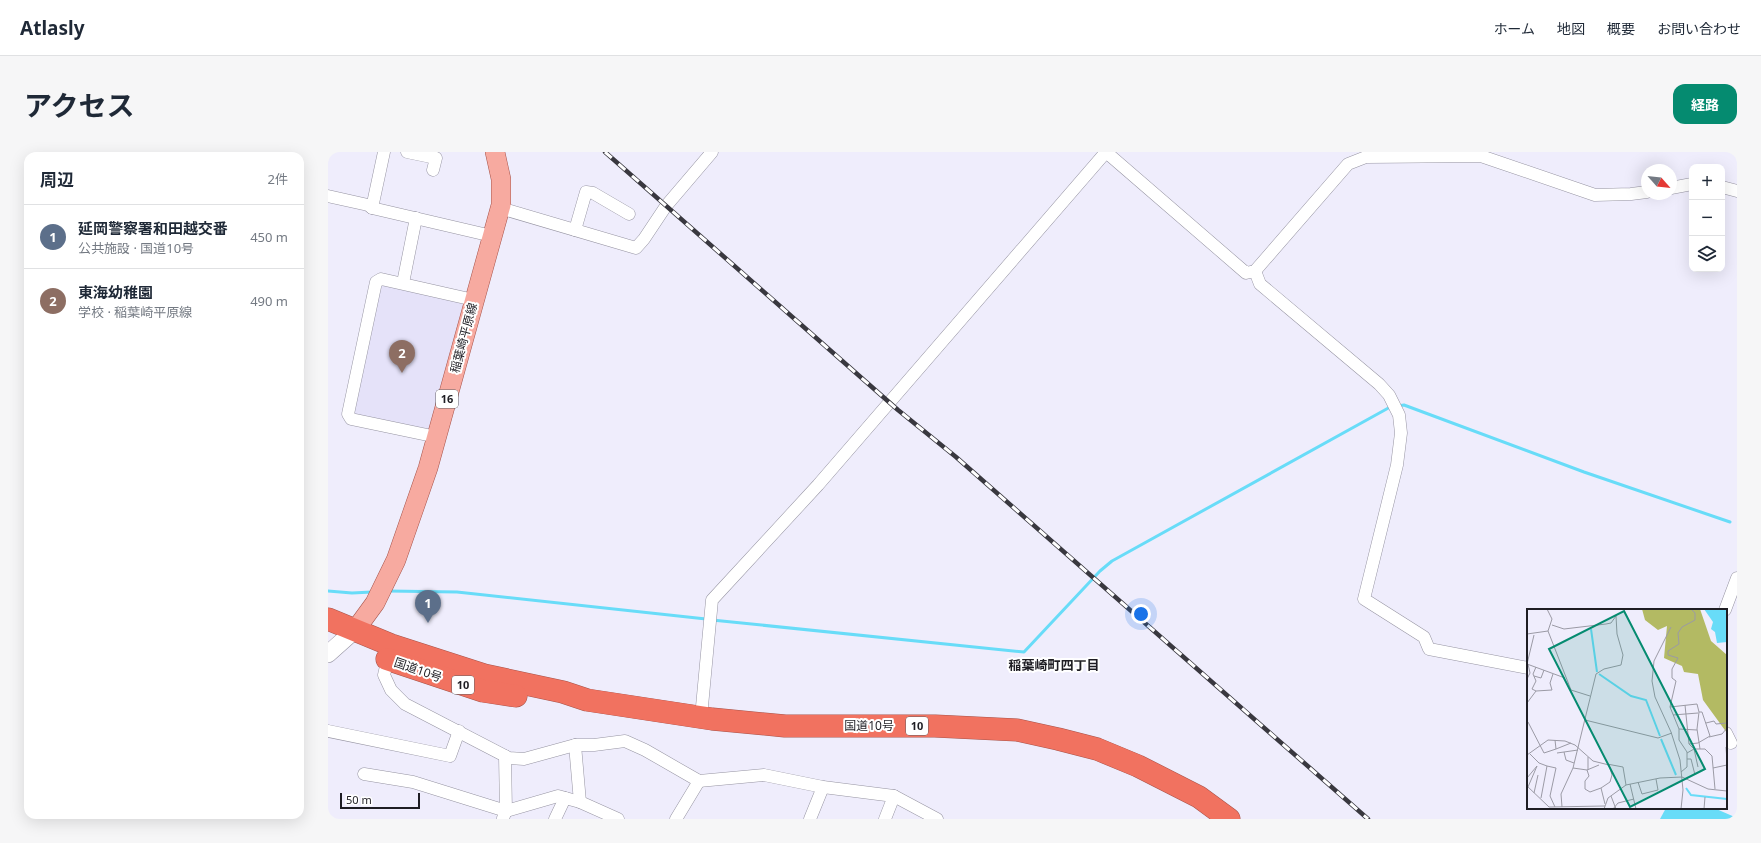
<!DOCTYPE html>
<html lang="ja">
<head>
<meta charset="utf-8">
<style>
  body { margin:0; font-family:"Noto Sans","Noto Sans JP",sans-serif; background:#f6f6f7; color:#1f2937 }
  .controls { position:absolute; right:12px; top:12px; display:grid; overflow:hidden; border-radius:8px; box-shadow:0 4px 16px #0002 }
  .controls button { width:36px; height:36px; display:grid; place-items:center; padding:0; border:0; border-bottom:1px solid #e0e1e3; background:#fff; color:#1f2937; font:20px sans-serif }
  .compass { position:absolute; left:1313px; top:12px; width:36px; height:36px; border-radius:50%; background:#fff; box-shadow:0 4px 16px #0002; rotate:117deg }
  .scale { position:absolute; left:12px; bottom:10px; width:80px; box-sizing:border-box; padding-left:4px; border:2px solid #1e1d23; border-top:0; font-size:11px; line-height:14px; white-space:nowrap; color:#1e1d23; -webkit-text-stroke:3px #fff; paint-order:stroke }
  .you { position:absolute; left:813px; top:462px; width:14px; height:14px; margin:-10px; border:3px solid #fff; border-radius:50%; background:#1a73e8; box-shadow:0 0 0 6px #1a73e833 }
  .badge { display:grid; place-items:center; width:26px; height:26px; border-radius:50%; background:#058b70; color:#fff; font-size:13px; font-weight:700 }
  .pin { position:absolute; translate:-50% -33px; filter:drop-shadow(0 1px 2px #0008) }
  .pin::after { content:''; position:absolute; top:21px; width:14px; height:12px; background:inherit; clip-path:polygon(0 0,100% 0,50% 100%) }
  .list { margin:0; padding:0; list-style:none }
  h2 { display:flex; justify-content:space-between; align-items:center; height:52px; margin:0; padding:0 16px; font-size:17px }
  h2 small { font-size:13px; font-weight:400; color:#747a83 }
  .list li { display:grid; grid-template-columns:26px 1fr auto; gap:12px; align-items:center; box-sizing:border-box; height:64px; padding:0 16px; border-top:1px solid #e0e1e3 }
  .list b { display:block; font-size:15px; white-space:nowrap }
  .list p { margin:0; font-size:13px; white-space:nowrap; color:#747a83 }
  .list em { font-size:13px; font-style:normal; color:#747a83 }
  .icon { flex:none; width:22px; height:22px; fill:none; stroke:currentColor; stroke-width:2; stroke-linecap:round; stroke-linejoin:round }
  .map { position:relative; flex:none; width:1409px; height:667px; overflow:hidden; border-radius:12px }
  header { display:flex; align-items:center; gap:24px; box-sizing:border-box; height:56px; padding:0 20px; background:#fff; border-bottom:1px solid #e0e1e3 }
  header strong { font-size:19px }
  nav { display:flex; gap:22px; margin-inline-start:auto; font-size:14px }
  .intro { display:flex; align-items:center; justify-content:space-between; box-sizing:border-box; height:96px; padding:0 24px }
  h1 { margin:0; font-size:28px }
  .button { padding:10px 18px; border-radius:12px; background:#058b70; color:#fff; font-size:14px; font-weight:700 }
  main { display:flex; gap:24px; padding:0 24px }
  aside { flex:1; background:#fff; border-radius:12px; box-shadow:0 4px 16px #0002 }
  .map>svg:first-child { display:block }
</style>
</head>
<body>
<header>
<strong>Atlasly</strong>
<nav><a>ホーム</a><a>地図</a><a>概要</a><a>お問い合わせ</a></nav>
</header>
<div class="intro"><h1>アクセス</h1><a class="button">経路</a></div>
<main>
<aside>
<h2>周辺<small>2件</small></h2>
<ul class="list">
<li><span class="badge" style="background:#5c6f8a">1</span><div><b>延岡警察署和田越交番</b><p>公共施設 · 国道10号</p></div><em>450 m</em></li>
<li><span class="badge" style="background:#8d6e63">2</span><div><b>東海幼稚園</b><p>学校 · 稲葉崎平原線</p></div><em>490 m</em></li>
</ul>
</aside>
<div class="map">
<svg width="1409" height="667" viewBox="0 0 1409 667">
  <rect width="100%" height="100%" fill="#efedfc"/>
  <path fill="#e5e2f9" d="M56,131L134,149L136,153L102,278L26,266L22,259L52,134Z"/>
  <path fill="#68dcf8" d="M1338,656H1386L1409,666V667H1332Z"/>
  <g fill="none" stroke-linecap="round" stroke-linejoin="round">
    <g stroke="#68dcf8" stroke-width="3">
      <path d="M1070,254L1076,253L1256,320L1402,370"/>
      <path d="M0,439L24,441L44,440"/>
      <path d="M60,439L129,440L378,467"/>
      <path d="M384,468L696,500L772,419L784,409L1064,254"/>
    </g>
    <defs>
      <g id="street">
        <path d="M79,0L108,6L105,18"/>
        <path d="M778,0L918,121L927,119L1020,12L1038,5L1153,4L1267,43L1303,42L1319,40"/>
        <path d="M1394,35L1409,39"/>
        <path d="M1343,36L1364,32"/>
        <path d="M0,44L40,53L44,56L164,84"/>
        <path d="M44,56L56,0"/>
        <path d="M172,56L308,96L316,87L338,54L384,0"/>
        <path d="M247,78L258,40L265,41L301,62"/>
        <path d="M927,119L932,132L1051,232L1061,243L1071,263L1073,281L1069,313L1036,447L1096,485L1101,497L1200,516"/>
        <path d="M75,131L88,66"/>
        <path d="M109,285L23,267L20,262L48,130L53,127L146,148"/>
        <path d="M1397,458L1409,426"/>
        <path d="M61,502L56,523L63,538L77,552L181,606L196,607L247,593H266L297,589L317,598L371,629L436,623L495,635L566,644L609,667"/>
        <path d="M373,565L384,448L490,333L778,0"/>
        <path d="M0,579L122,604L131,579"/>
        <path d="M1398,581L1403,591L1398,590"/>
        <path d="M247,593L252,650"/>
        <path d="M36,622L85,630L178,659L177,604"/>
        <path d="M175,666L178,659L230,644L252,650L290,667"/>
        <path d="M227,667L237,646"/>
        <path d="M348,667L371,629"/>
        <path d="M482,667L495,635"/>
        <path d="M557,667L566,644"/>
      </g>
      <path id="secondary" d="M0,502L28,477"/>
      <path id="primary" d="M28,477L47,451L68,408L100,316L173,53V27L167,0"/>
      <g id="highway">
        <path d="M0,467L63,493L156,523L235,540L259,548L384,567L457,574H607L689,578L730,587L769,597L810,614L871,645L901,667"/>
        <path d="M59,507L155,539L188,544"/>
      </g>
    </defs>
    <use href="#street" stroke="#9694a2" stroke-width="13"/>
    <use href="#secondary" stroke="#9694a2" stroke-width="18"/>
    <use href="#primary" stroke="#a7544b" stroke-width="20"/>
    <use href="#highway" stroke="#a7544b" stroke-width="23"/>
    <use href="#street" stroke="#fff" stroke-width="12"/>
    <use href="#secondary" stroke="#fff" stroke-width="17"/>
    <use href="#primary" stroke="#f7aaa0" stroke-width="19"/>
    <use href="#highway" stroke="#f17260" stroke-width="22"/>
    <defs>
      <path id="rail" d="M277,0L570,258L628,305L1040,667"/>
    </defs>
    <use href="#rail" stroke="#39383f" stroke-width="4.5"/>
    <use href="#rail" stroke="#fff" stroke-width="3" stroke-dasharray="9" stroke-linecap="butt"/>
  </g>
  <g text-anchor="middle" stroke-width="4" stroke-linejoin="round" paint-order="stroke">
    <g fill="#fff" stroke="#626165" stroke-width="1">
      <rect x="108" y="238" width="22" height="18" rx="3"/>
      <rect x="124" y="524" width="22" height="18" rx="3"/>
      <rect x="578" y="565" width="22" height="18" rx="3"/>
    </g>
    <g font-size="11" font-weight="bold" fill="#1e1d23">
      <text x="119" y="251">16</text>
      <text x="135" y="537">10</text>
      <text x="589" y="578">10</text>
    </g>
    <g font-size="12" fill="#1e1d23" stroke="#fff">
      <text transform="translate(136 186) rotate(-75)" y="4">稲葉崎平原線</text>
      <text transform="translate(90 518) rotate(19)" y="4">国道10号</text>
      <text x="541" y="578">国道10号</text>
    </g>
    <g font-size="13" font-weight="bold" fill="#1e1d23" stroke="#fff">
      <text x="726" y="518">稲葉崎町四丁目</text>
    </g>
  </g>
  <g transform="translate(1199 457)">
    <rect width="200" height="200" fill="#efedfc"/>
    <path d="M115,0H173L184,32L200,46V124L176,91L171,65L157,63L155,57L137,49L140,17L131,21L118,11Z" fill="#b3ba63"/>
    <path d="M177,0H200V33L190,34L188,23L184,20L186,13Z" fill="#68dcf8"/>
    <path fill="none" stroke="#68dcf8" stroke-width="2" d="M64,20L70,63M72,65L104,87L119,91L133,127M134,130L149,166M159,179L164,186L200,190"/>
    <path fill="none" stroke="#9b9aa5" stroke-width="1" d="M25,16L37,20L79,15L84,14L89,7L90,25L96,46L94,56L77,60L69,65L46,159L34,185L35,198M144,18L127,52L125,72L128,88L144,123L153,151L156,181L154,200M21,22L44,81L63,87M0,25L21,22L25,10L20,0M0,55L38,69M0,55L7,26M9,58L6,65L9,72L5,80L9,82M7,67L14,69L17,61M0,70L3,64L1,55M0,94L9,82L25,81L23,74L26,65M158,96L162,135L167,140H178L185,147L188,180M143,98L170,95L172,103L170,120L173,140M146,106L171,104M58,111L131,129L145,124M1,113L17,144L29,140M179,114L187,112L189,115L200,114M152,120L170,121M182,128L195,125L200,119M28,131L29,140L44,134M162,135L171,134L183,127L175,103H172M199,138L200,152M37,143L39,151L47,154M30,144L51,141M160,144L167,140L171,158M3,145L12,154L20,157L14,189M0,146L21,131L38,132L48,136L66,152L82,156L85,166L83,173L74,179L78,195M160,150H164L168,166M80,155L96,158L99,176M72,156L60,161L62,167L58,172V180L63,183L74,179M20,157L29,159L23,187L28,198M46,159L60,161M186,159L200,156M61,161V148M154,163L160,158V143L152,131V120L143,98L149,72L145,69V60L151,49L141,46V42L152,35L151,24L155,18L168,11V4L164,0M155,168L181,180L200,182M0,169L10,157M111,173L115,185L131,181L129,170M103,175L109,200M0,177L22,198L78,197M1,178L10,157M7,184L11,166M84,187L89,200M77,200L81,189L99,176L133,169L155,168M86,200L91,194L107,190M177,200L178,188"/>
    <path fill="#058b70" fill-opacity="0.15" stroke="#058b70" stroke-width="2" d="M97,2L178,160L103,198L22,40Z"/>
    <rect width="200" height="200" fill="none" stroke="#1e1d23" stroke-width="2"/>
  </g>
</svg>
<div class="controls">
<button>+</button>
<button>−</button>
<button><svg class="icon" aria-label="layers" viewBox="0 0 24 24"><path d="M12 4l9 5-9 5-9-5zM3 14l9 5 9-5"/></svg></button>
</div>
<svg class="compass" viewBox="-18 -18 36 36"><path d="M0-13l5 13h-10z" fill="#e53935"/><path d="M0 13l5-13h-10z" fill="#747a83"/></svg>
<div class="scale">50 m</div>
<div class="you"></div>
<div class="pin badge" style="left:100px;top:471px;background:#5c6f8a">1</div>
<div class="pin badge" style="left:74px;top:221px;background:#8d6e63">2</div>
</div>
</main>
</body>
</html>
